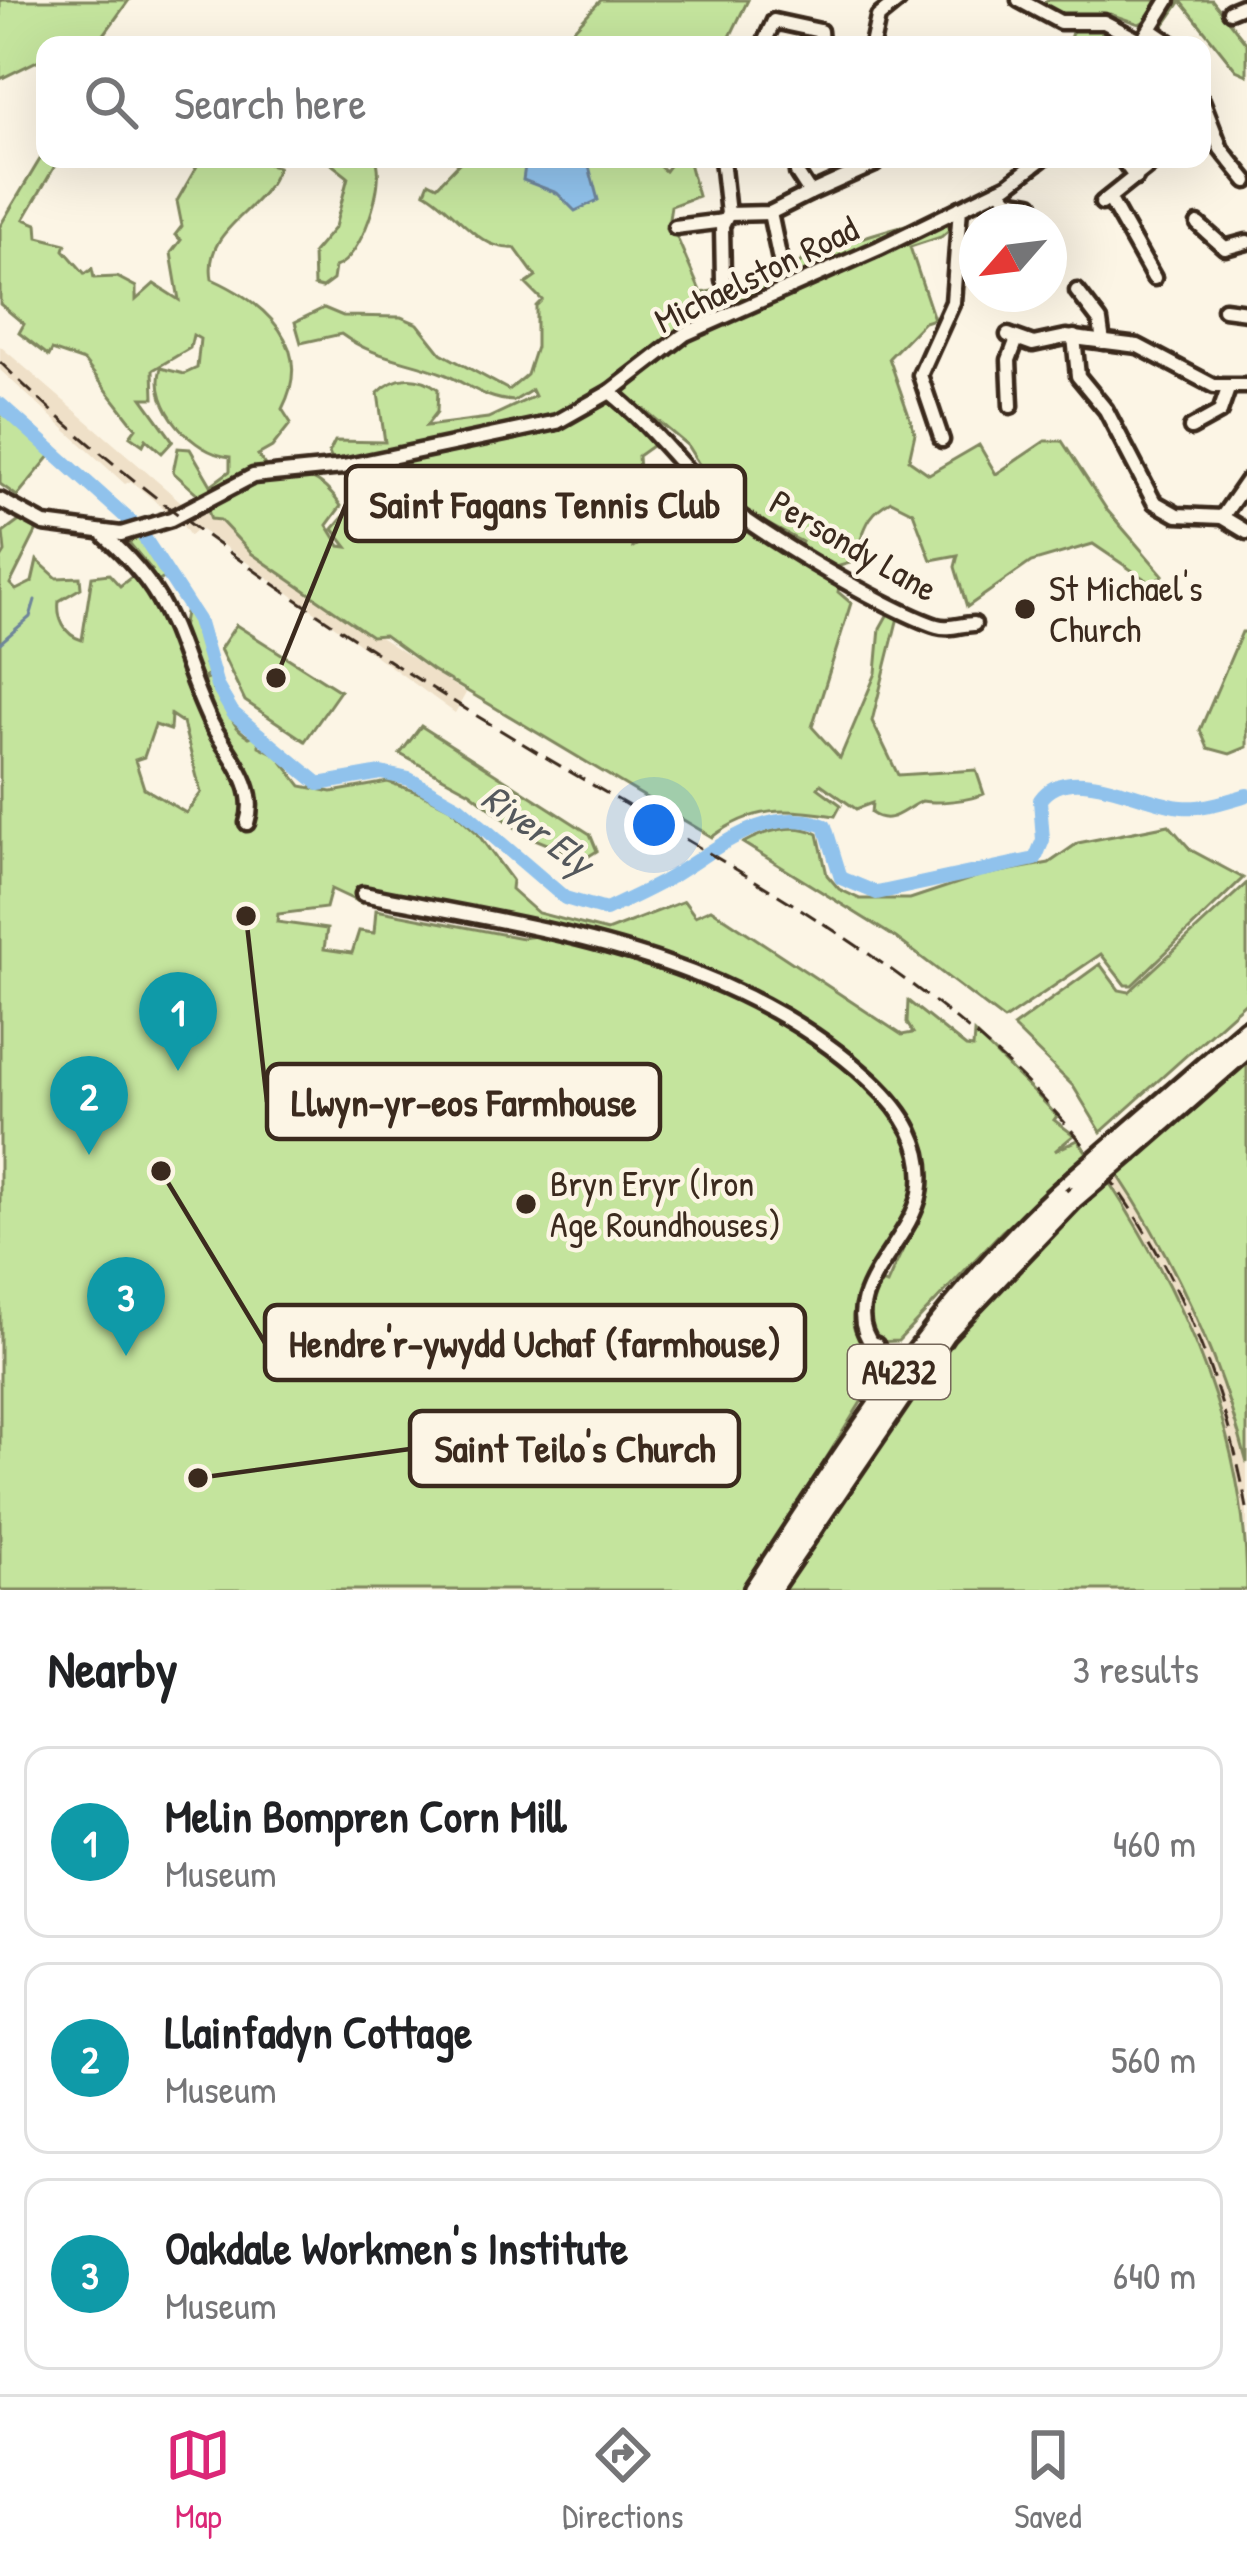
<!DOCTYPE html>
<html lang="en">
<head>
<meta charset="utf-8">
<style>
  body { margin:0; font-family:"Patrick Hand",sans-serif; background:#f2f2f2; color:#202124 }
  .compass { position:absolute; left:959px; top:204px; width:108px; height:108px; border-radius:50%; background:#fff; box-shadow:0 12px 48px #0002; rotate:242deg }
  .you { position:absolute; left:654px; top:825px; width:42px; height:42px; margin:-30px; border:9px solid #fff; border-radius:50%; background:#1a73e8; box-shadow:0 0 0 18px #1a73e833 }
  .badge { display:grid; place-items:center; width:78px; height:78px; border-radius:50%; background:#db2777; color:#fff; font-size:39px; font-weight:700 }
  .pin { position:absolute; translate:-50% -99px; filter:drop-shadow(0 3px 6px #0008) }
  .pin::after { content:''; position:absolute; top:63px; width:42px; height:36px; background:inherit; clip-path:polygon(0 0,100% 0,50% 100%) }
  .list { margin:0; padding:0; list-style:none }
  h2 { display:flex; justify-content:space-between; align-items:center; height:156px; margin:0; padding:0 48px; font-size:51px }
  h2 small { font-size:39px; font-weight:400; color:#757577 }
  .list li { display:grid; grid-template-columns:78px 1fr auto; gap:36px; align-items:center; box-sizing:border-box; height:192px; margin:0 24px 24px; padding:0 24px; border:3px solid #e0e0e0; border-radius:24px }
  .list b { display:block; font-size:45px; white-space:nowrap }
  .list p { margin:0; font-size:39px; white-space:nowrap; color:#757577 }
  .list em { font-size:39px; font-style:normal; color:#757577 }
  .icon { flex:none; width:66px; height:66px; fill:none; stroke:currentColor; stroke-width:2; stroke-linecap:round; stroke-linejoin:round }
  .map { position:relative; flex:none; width:1247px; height:1590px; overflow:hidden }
  .search { position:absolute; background:#fff; box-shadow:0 12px 48px #0002; left:36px; right:36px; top:36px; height:132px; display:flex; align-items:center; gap:30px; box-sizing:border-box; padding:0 42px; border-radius:24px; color:#757577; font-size:45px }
  .sheet { height:804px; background:#fff }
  nav { display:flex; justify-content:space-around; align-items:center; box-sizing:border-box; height:168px; border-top:3px solid #e0e0e0; background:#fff; font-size:33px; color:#757577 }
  nav a { display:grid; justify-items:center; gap:6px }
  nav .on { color:#db2777 }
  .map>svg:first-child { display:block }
</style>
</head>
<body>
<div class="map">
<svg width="1247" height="1590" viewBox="0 0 1247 1590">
  <rect width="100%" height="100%" fill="#fcf5e5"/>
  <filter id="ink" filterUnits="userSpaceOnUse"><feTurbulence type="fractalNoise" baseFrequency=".00833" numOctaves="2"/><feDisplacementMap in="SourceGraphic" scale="24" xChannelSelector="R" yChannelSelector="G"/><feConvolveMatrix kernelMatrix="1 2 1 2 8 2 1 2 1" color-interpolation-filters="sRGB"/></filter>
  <g filter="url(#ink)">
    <g fill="#efe0c8">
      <path d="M0,346L186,506L196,513L201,507L355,621L466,693L455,713L199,528L190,536L181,523L185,518L170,514L131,481L125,484L0,370Z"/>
      <path d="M1116,1172L1173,1262L1219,1367L1247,1463V1531L1225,1429L1197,1343L1162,1270L1107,1179Z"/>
    </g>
    <g fill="#c4e49d" stroke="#80875e" stroke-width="3" fill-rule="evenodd">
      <path d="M0,0H129L103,36L45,45V57L0,79Z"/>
      <path d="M601,0H748L726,45H559Z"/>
      <path d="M1047,0H1154L1162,2L1153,17L1139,24L1110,14L1083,20L1120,35L1127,45H1068L1074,26L1041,7Z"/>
      <path d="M1176,0H1212L1247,44V75L1236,70L1181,1L1163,27Z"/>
      <path d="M45,151V159H59L24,219L37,224L38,237L66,244L64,250L85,274L92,269L94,278L117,277L136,287V300L154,284L179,300L171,253L181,240L175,235L182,226L177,201L201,159H253L278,167C263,214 203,226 212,279C265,303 315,346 282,409L291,423L272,447L258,455L269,471C304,473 320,475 341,506L327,525L340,546L347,547L333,529L375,480L363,468L337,472L329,453L335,441L385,442L378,393C395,375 418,374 438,389L437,412L426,426L488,418L535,396L532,390L514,401C486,400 468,384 444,374C407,359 375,359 341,334L301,343L295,322L324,308L343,316L401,317L418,324L441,353L509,390L527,375L536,347V306L542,300L526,284L536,277L515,248C477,251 455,208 425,192L429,182L437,186L463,159H651L665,171L674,159H688L698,196L671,206L669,219L701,293L729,288L731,293L771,269L772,276C800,273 803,252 824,243L833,248C851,241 924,216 945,219L950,229L941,237L910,247L934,319L924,322L889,358L915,433L909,460L929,474L979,445L996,474L1045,441H1062L1107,510L1163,575L1152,584L1093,544L1031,562L967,607L955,567L958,555L931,560L913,512L891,501C860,517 866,538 850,563L822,571L840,582L838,592L851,603L812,727L840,758L876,673L880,628L890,610L898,617L872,721L898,775L976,770L984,794C972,800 935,804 922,801C903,809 891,827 871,813L872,803L856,809L821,784L818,788L841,805L835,816C785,808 753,806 712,837L432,670L384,635L371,636L251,553L220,520L211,519L206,505L240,475L202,498L173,472L178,448L190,449L211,485L230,471V457C194,454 149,406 161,368L184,374L197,368L200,339L193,335L190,348L153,370L154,398H142L173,441L162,453L146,439L143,445L130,436L136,428L84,361L52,350L49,356L19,333L24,324L0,304V226ZM645,410L687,445L710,482L758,519L802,542L797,555L714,498L633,547L641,503L638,456L662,439L640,413Z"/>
      <path d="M325,159H376C386,182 362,259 335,267L333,280L322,288L314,286L313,253L335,227L348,177Z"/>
      <path d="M0,410L51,455L17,496L0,484Z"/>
      <path d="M22,519L35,524L36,532L10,584L16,590L32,582L37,560L57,578L80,577L81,588L59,601C57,618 64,635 82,640L92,576L109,574L120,586L143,568L151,569L126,539L127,534L140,537L169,575L156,583L181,634L186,607L203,624L202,643L211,653L205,664L209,673L200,682L212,677L218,683L213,690L224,695C231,712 229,725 249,737L259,734V746L277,755L301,786L332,792L388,782L420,793L450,808L477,833L512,880L511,889L538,913L607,931L684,901L695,916L711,909L902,1035L913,1033L907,1023L908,1001L966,1047L973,1048L974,1033L1046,1104L1057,1116L1054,1120L1074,1135L1055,1151L1078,1140L1090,1157L1002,1231L898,1341L877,1342L863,1309L879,1282L887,1284C905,1241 932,1202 925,1154C920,1119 893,1095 869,1073C735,949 548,924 376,891H363L361,903L331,889L326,908L278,914L277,922L327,929L324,949L352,953L359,931L374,933L376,910L522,938L544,935C643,958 911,1044 916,1169C917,1212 889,1242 866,1274L868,1281C834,1341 867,1326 874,1381L745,1590H0V560L5,552L3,533ZM171,715L183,723L201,793L186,813L144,788L135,760L144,757L155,725L170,730Z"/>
      <path d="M236,625L340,691L305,741L245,701L220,649Z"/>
      <path d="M1242,632H1247V747L1230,754L1208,748L1200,730Z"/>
      <path d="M421,726L590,834L597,851L584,859L525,835L470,792L400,754Z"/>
      <path d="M1169,825L1191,850L1243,878L1132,985H1125L1101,954L1004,1020L896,938L743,843C765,831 795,822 818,834L827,875L839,889L860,899H910L979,876L1049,863L1078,843Z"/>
      <path d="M1247,883V1001L1101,1132L1073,1086L1013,1027L1100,964L1119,990L1129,992Z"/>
      <path d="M1247,1058V1463C1219,1357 1177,1263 1116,1172Z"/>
      <path d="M1107,1179C1188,1303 1247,1440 1247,1590H779L912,1387L1000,1279Z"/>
    </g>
    <path fill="#90c2ec" stroke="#6e859a" stroke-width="3" d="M526,159H587L598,200L575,211L557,193L523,180Z"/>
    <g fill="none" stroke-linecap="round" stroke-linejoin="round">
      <path stroke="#6e859a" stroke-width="3" d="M0,643L30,617L35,600"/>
      <path stroke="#90c2ec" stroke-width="14" d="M0,404L138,528L198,620L217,686L233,713L319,784L381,773L409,779L459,807L565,898L606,910C626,900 647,891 666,880C714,852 765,803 825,826L841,878L877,893L1035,859L1043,840L1040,800C1068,759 1143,804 1182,807C1203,809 1227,801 1247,795"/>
      <defs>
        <g id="minor">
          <path d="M1019,0L1060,22H1104L1142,42"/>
          <path d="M1230,11L1247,4"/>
          <path d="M1151,30L1173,45"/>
          <path d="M763,45L774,21L820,31L821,45"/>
          <path d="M872,45L878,17L899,0"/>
          <path d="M1140,45L1168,0"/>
          <path d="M1202,100L1221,149L1247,181"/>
          <path d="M722,159L728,214L770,213L810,193L797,173V159"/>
          <path d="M1122,159L1136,178"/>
          <path d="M1000,189L1008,200L1031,204L1033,222"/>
          <path d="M810,193L875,164"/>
          <path d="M1109,198L1154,278"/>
          <path d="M1102,203L1157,159"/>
          <path d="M770,213L782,270"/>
          <path d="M1198,224L1225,248L1247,242"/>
          <path d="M675,227L724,221"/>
          <path d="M723,280L722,226L728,214"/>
          <path d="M1077,291L1100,321L1103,342"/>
          <path d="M1224,309L1247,312"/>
          <path d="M1008,335L1033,344L1066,337L1138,346L1214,386H1247"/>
          <path d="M1074,337L1078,376L1106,410L1154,502L1177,515L1222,517L1247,532"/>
          <path d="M610,392C645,420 670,452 700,484C734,520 890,612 937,626C950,630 961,624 974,624"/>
          <path d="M1011,406L1009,360L1017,339"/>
          <path d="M1191,428L1220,412L1228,389"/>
          <path d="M942,440L920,375L953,302L960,208"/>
          <path d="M0,500L44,524L121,534L171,519L253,476L343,467L557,422L610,392L685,334L879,248L1008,185L1042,159"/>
          <path d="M1222,517L1247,481"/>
          <path d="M105,536C179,602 172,640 210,721C226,753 260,785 247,823"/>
          <path d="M363,894C540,929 733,952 871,1081C903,1111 928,1147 920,1193C910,1245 833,1297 874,1347"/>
        </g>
        <g id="highway">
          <path d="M1120,1140L1247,1030"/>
          <path d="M1129,1151L1247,1048"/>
          <path d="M872,1393L881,1371L874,1347"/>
          <path d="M754,1590C851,1443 942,1296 1075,1179"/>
          <path d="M770,1590L945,1333L1073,1199"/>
        </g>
      </defs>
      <use href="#minor" stroke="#3b2a1e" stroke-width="21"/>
      <use href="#highway" stroke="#3b2a1e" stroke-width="27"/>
      <use href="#minor" stroke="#fcf5e5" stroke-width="12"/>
      <use href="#highway" stroke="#fcf5e5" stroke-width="18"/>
      <path stroke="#3b2a1e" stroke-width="3" stroke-dasharray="18 9" stroke-linecap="butt" d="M0,362C147,507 344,636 520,742C859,946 1166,1076 1247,1508"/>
      <defs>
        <g id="highway-bridge">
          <path d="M1075,1179L1120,1140"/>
          <path d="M1073,1199L1129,1151"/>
        </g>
      </defs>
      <use href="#highway-bridge" stroke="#3b2a1e" stroke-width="27" stroke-linecap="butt"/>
      <use href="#highway-bridge" stroke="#fcf5e5" stroke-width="18"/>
    </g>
  </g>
  <g fill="#3b2a1e" stroke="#fcf5e5" stroke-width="4.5">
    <circle cx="1025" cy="609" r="12"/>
    <circle cx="526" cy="1204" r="12"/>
  </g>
  <g text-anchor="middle" stroke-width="9" stroke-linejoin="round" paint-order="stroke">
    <rect fill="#fcf5e5" stroke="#75675a" stroke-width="3" x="848" y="1345" width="102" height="54" rx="9"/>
    <g font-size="33" font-weight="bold" fill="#3b2a1e">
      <text x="899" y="1384">A4232</text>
    </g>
    <g font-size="36" fill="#3b2a1e" stroke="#fcf5e5">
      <text transform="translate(756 274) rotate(-26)" y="13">Michaelston Road</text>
      <text transform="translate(854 545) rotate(30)" y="13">Persondy Lane</text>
    </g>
    <g font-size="36" fill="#3b2a1e" stroke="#fcf5e5" text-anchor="start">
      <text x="1049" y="601">St Michael's<tspan x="1049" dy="41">Church</tspan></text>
      <text x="550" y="1196">Bryn Eryr (Iron<tspan x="550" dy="41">Age Roundhouses)</tspan></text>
    </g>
    <g font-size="39" font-style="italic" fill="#54585c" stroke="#fcf5e5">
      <text transform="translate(538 829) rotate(36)" y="14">River Ely</text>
    </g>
  </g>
  <path fill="none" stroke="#3b2a1e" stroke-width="4.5" d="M276 678L346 504M246 916L267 1102M161 1171L265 1343M198 1478L410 1449"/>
  <g fill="#3b2a1e" stroke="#fcf5e5" stroke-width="4.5">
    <circle cx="276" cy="678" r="12"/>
    <circle cx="246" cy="916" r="12"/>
    <circle cx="161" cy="1171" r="12"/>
    <circle cx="198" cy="1478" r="12"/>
  </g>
  <g fill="#fcf5e5" stroke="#3b2a1e" stroke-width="4.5">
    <rect x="346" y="466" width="399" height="75" rx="12"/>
    <rect x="267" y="1064" width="393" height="75" rx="12"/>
    <rect x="265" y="1305" width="540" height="75" rx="12"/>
    <rect x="410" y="1411" width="329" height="75" rx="12"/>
  </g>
  <g font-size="39" text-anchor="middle" font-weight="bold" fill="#3b2a1e">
    <text x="545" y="518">Saint Fagans Tennis Club</text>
    <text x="464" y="1116">Llwyn-yr-eos Farmhouse</text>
    <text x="535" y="1357">Hendre'r-ywydd Uchaf (farmhouse)</text>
    <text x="575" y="1462">Saint Teilo's Church</text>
  </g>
</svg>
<svg class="compass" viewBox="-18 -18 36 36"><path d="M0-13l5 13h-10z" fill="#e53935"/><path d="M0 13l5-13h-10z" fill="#757577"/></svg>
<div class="you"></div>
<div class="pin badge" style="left:178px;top:1071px;background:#0f9aa8">1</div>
<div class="pin badge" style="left:89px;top:1155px;background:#0f9aa8">2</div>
<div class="pin badge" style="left:126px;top:1356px;background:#0f9aa8">3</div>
<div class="search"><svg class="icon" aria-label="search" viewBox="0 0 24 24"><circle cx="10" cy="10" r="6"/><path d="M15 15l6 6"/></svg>Search here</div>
</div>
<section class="sheet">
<h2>Nearby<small>3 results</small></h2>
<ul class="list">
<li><span class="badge" style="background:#0f9aa8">1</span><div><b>Melin Bompren Corn Mill</b><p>Museum</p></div><em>460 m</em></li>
<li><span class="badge" style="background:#0f9aa8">2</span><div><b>Llainfadyn Cottage</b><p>Museum</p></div><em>560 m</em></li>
<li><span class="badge" style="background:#0f9aa8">3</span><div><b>Oakdale Workmen's Institute</b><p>Museum</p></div><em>640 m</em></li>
</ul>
</section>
<nav>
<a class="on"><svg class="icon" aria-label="map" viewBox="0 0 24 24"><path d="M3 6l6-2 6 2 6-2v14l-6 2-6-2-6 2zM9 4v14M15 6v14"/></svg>Map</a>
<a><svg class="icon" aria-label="directions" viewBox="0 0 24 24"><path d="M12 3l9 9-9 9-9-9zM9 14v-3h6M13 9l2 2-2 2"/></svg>Directions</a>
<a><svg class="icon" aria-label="saved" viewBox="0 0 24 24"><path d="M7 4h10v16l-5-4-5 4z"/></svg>Saved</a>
</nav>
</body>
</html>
